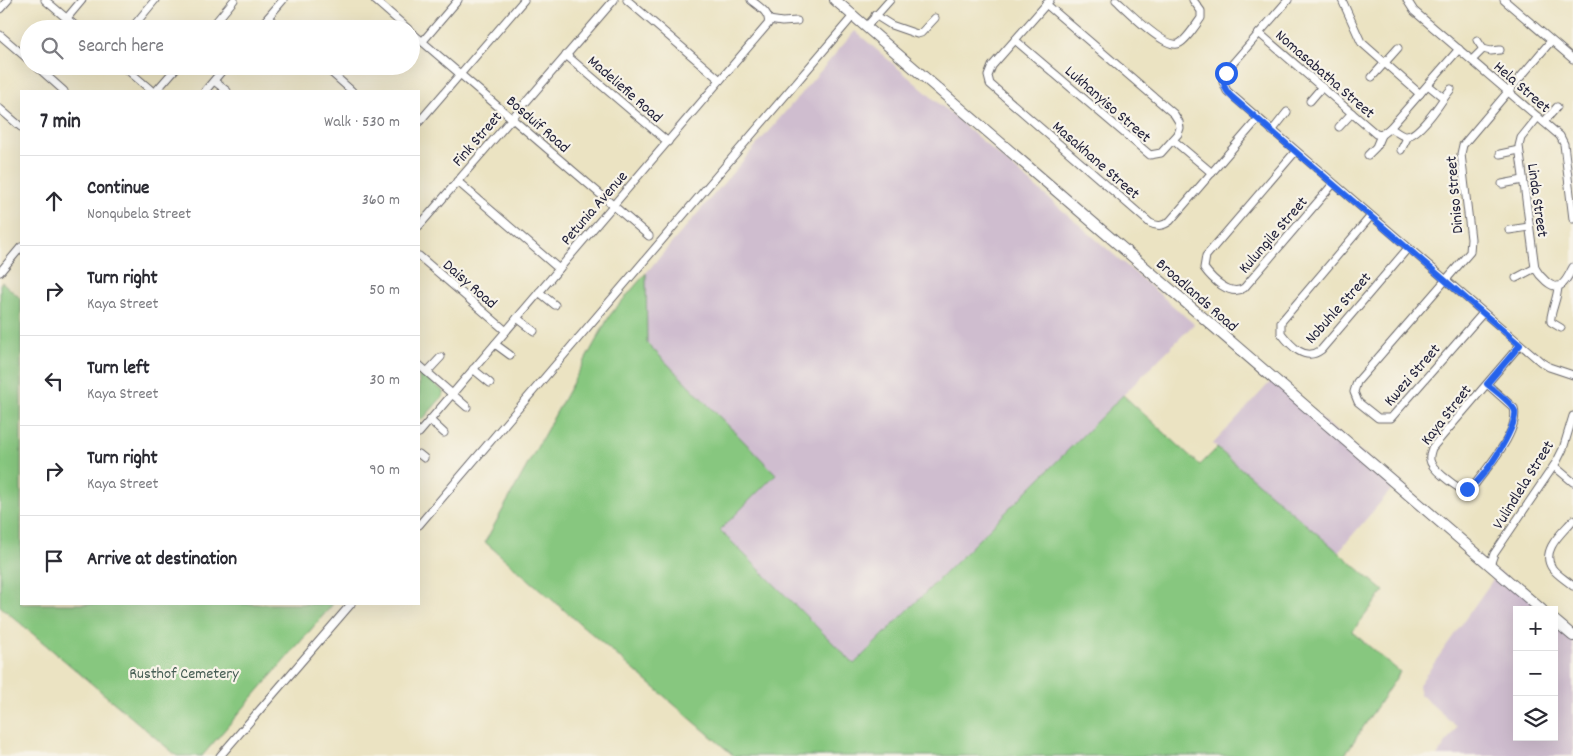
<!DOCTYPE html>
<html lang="en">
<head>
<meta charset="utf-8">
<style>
  body { margin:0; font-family:Dekko,sans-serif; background:#f7f7f7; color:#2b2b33 }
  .controls { position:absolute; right:15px; bottom:15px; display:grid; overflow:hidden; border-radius:0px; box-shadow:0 5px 20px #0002 }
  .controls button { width:45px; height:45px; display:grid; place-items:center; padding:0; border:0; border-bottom:1px solid #e1e1e2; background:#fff; color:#2b2b33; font:25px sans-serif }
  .stop { position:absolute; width:15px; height:15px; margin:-11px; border:4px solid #2563eb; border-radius:50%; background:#fff }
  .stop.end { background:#2563eb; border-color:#fff; box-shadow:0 1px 5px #0008 }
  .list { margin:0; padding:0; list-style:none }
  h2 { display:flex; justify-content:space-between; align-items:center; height:65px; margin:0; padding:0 20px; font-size:21px }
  h2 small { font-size:16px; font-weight:400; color:#7c7c81 }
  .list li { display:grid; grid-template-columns:32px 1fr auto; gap:15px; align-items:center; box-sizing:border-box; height:90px; padding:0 20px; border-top:1px solid #e1e1e2 }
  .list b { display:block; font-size:19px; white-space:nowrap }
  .list p { margin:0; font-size:16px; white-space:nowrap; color:#7c7c81 }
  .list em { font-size:16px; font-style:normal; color:#7c7c81 }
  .icon { flex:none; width:28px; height:28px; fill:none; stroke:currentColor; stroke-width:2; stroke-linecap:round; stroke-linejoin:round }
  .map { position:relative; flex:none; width:1573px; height:756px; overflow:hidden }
  .search { position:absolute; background:#fff; box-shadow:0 5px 20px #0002; left:20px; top:20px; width:400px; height:55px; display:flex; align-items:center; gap:12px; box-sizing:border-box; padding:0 18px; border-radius:28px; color:#7c7c81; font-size:19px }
  .panel { position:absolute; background:#fff; box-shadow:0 5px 20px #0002; left:20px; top:90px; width:400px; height:515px; border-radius:0px }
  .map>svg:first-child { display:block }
</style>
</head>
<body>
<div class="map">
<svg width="1573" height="756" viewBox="0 0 1573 756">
  <rect width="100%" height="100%" fill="#f7f3e8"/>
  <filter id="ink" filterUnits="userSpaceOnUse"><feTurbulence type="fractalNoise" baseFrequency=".02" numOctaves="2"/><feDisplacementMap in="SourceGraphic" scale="10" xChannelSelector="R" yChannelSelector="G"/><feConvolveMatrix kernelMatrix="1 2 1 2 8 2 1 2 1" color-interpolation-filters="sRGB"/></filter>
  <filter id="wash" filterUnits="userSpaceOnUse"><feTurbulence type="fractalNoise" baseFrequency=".0096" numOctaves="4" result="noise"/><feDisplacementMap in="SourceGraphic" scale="20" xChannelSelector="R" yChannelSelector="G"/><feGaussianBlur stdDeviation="1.12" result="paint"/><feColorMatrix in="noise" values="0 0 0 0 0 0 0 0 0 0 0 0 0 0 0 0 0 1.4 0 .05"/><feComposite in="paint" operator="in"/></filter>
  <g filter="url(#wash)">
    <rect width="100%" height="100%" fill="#ebe3c2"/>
    <g fill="#cfbdcf">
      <path d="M855,31L1194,324L854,665L720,530L776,474L647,343L646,273Z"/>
      <path d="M1274,378L1397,483L1338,552L1213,444Z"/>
      <path d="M1499,571L1544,610H1517V737H1554V619L1573,635V756H1437L1457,727L1420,694L1418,686Z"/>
    </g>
    <g fill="#87c77f" stroke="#54745d">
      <path d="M646,273L647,343L776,474L720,530L854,664L1123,395L1200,465L1217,448L1384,591L1352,632L1400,672L1344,756H734L485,542L610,315Z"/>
      <path d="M2,282L21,299V604H333L202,756H177L0,606V285Z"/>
      <path d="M419,371L443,391V396L422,420L419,417Z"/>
    </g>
  </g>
  <g filter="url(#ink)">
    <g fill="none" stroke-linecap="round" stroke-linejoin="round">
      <defs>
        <g id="street">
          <path d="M45,0L79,29"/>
          <path d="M375,0L408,29"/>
          <path d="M627,0L720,80"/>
          <path d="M1050,0L992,66L988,76L990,84L1150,223C1158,227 1163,226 1170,221L1258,119"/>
          <path d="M1116,0C1127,10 1164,48 1178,44C1185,42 1196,25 1201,18V11L1193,0"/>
          <path d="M1288,0L1228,69L1223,82L1227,91L1541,362L1549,367L1573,375"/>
          <path d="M1342,0L1361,42L1420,94"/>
          <path d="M1407,0L1414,11L1560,136L1564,144L1573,219"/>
          <path d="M1504,0L1573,59"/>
          <path d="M0,9L8,0"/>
          <path d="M875,15L891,25L917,34L921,33L935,18"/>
          <path d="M67,18L82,0"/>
          <path d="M268,18L281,29"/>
          <path d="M769,20L782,22L797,21"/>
          <path d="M866,27L890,0"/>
          <path d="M131,29L155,0"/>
          <path d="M210,29L234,0"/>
          <path d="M258,29L283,0"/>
          <path d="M411,32L649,236"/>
          <path d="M1259,33L1376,134L1381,135L1390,128L1459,49"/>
          <path d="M0,35L29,60"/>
          <path d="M1015,40L1150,155L1161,153L1178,134L1180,128L1179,122L1174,114L1046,4"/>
          <path d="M1477,40L1483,49"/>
          <path d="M423,41L458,0"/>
          <path d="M566,55L668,142"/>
          <path d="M1472,60L1483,49L1491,51L1500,50"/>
          <path d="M36,66L64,91"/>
          <path d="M123,66L152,91"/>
          <path d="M324,66L352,91"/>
          <path d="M1372,77L1398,48"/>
          <path d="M214,81L227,91"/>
          <path d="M156,91L178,66"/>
          <path d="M205,91L226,66"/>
          <path d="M1444,98L1451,89"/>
          <path d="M1310,101L1322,87"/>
          <path d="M0,109L21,127"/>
          <path d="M1538,117L1521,138L1519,146L1535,268C1539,275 1552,291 1561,285C1567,281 1570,272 1573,267"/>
          <path d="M419,122L524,0"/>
          <path d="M1544,122L1557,107"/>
          <path d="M1339,127L1352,113"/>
          <path d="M1390,128C1394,130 1400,135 1404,136C1416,139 1438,107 1444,98L1428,85"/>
          <path d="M1272,131L1287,112"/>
          <path d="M1173,140L1212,173"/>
          <path d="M1401,150L1408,136"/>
          <path d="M1295,152L1206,256L1204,268C1212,279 1230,297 1244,288L1333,184"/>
          <path d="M1500,154L1519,150"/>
          <path d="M1368,155L1376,147L1381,135"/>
          <path d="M457,181L559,269"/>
          <path d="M1502,184L1523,180"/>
          <path d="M1370,217L1281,322V333C1291,346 1305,362 1321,350L1408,248"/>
          <path d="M419,226L614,0"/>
          <path d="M1509,230L1529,227"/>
          <path d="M419,256L506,331"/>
          <path d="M0,272L21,247"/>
          <path d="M1516,278L1535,268"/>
          <path d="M1558,286C1558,299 1549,314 1551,322L1561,328"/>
          <path d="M539,292L555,305"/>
          <path d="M1483,313L1391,418H1378L1358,402L1354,392L1357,382L1470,252L1471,239L1461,154L1463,145L1551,41"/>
          <path d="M517,318L534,331"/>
          <path d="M495,344L510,355"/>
          <path d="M419,365L467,407"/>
          <path d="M473,369L490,383"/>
          <path d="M427,372L441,357"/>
          <path d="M1487,384L1514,408C1520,431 1489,465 1476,483L1471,488L1461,489C1454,485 1431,469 1430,460C1429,455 1431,452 1432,448L1520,345"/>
          <path d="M430,420L444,433"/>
          <path d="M419,433L768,24C771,13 759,7 751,0"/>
          <path d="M419,454L424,458"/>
          <path d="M1554,466L1573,482"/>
          <path d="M1573,520C1563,532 1540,550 1552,568C1557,575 1566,580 1573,586"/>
          <path d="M419,525L853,16"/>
          <path d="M1490,565L1494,554L1557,461L1563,449L1573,416"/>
          <path d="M220,756L351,604"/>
        </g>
        <g id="secondary">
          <path d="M835,0L1542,610"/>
          <path d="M1554,620L1573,636"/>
        </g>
      </defs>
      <use href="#street" stroke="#68666a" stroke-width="9"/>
      <use href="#secondary" stroke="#68666a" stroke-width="12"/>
      <use href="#street" stroke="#fff" stroke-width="7"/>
      <use href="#secondary" stroke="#fff" stroke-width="10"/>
    </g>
  </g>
  <g fill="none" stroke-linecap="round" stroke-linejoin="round" filter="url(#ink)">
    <path stroke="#2563eb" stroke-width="6" d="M1226,73C1222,83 1224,89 1231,96L1520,345L1487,384C1494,390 1512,403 1515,411C1518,426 1481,485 1467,489"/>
  </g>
  <g text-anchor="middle" stroke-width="4.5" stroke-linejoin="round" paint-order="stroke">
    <g font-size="16" fill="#22223b" stroke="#f7f3e8">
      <text transform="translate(1326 73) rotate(41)" y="6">Nomasabatha Street</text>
      <text transform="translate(1523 86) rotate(41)" y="6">Hela Street</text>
      <text transform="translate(626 88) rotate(41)" y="6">Madeliefie Road</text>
      <text transform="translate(1109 103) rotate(41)" y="6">Lukhanyiso Street</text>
      <text transform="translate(539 123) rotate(41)" y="6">Bosduif Road</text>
      <text transform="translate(476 138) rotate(-49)" y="6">Fink Street</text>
      <text transform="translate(1097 159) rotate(41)" y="6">Masakhane Street</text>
      <text transform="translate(1453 195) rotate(-95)" y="6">Diniso Street</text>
      <text transform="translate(1539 200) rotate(82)" y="6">Linda Street</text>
      <text transform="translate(593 207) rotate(-49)" y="6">Petunia Avenue</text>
      <text transform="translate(1272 234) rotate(-49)" y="6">Kulungile Street</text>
      <text transform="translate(471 283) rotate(41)" y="6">Daisy Road</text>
      <text transform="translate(1198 294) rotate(41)" y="6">Broadlands Road</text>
      <text transform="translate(1337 307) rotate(-48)" y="6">Nobuhle Street</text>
      <text transform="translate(1411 374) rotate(-49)" y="6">Kwezi Street</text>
      <text transform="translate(1445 414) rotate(-52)" y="6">Kaya Street</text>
      <text transform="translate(1522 484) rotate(-58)" y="6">Vulindlela Street</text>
    </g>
    <g font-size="16" fill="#455c53" stroke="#f7f3e8">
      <text x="184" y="678">Rusthof Cemetery</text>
    </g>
  </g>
</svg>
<div class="controls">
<button>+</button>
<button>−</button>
<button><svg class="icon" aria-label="layers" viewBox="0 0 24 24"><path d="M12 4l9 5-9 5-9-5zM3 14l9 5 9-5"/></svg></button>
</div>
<div class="stop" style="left:1226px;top:73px"></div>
<div class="stop end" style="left:1467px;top:489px"></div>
<div class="search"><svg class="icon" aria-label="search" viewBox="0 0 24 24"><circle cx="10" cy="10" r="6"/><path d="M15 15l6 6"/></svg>Search here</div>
<section class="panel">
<h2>7 min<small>Walk · 530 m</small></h2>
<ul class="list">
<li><svg class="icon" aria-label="ahead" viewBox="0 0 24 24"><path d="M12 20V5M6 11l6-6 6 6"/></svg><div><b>Continue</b><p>Nonqubela Street</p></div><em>360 m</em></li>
<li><svg class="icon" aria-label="right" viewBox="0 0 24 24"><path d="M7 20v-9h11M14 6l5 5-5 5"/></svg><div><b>Turn right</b><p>Kaya Street</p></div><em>50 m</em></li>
<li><svg class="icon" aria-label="left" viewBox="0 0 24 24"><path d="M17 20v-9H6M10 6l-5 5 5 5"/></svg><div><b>Turn left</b><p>Kaya Street</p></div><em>30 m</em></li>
<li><svg class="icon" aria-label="right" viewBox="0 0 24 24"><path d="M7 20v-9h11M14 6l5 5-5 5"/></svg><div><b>Turn right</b><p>Kaya Street</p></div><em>90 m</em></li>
<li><svg class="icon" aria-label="arrive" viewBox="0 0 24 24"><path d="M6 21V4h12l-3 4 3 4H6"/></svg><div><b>Arrive at destination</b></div></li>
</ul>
</section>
</div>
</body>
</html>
